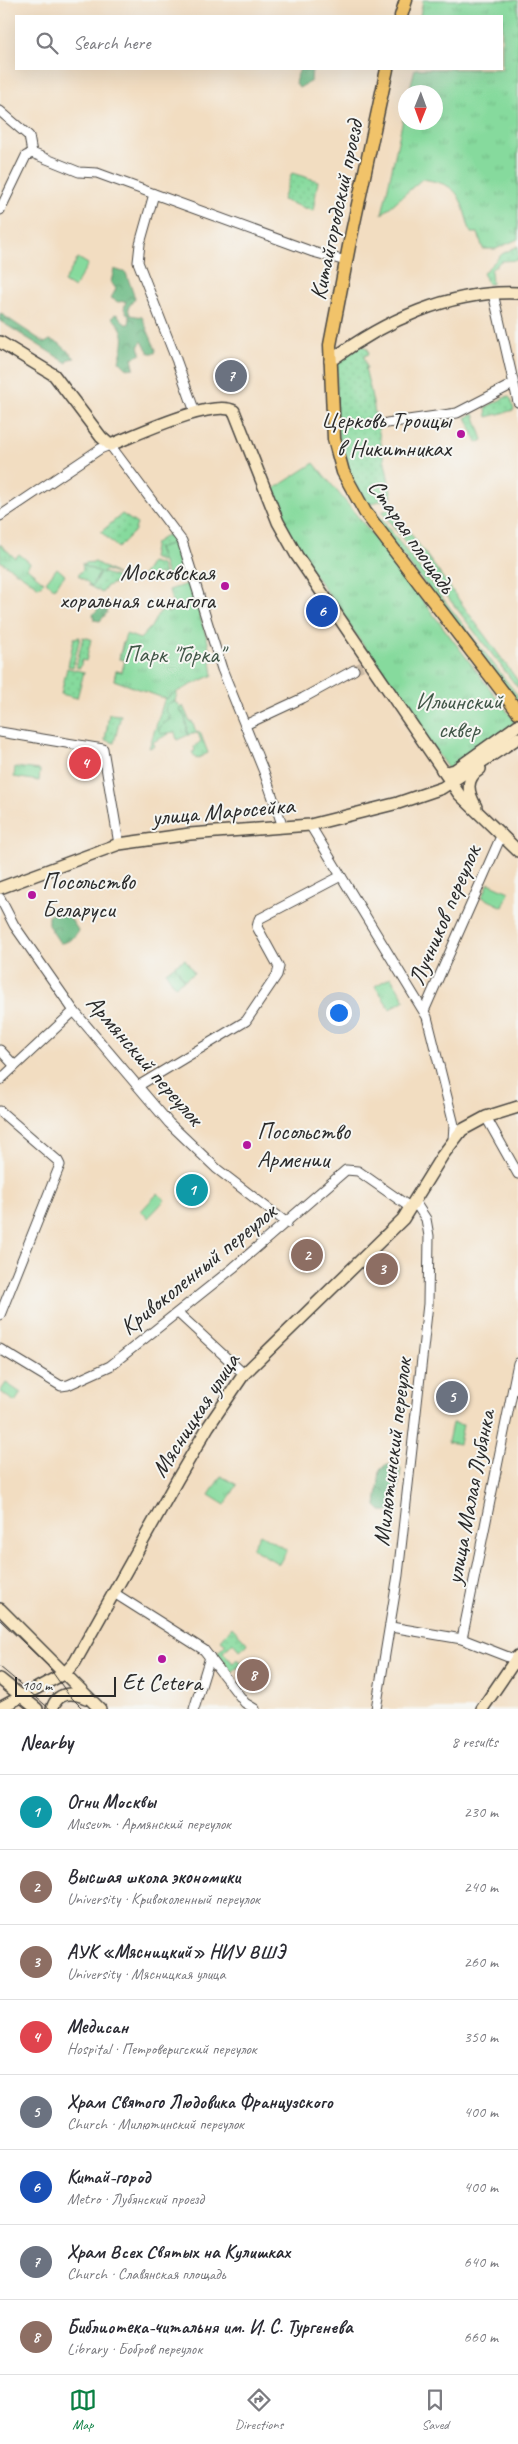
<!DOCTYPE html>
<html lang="en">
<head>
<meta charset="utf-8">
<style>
  body { margin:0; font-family:Caveat,sans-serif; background:#f7f7f7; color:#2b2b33 }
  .compass { position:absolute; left:398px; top:85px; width:45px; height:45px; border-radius:50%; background:#fff; box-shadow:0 5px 20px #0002; rotate:181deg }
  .scale { position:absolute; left:15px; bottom:12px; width:101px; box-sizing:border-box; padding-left:5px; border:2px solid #2b2b2b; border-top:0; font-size:14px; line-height:18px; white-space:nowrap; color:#2b2b2b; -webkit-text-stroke:4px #f6f6f2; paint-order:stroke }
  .you { position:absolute; left:338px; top:1012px; width:18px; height:18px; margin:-12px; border:4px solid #fff; border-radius:50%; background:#1a73e8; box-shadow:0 0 0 8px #1a73e833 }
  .badge { display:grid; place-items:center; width:32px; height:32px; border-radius:50%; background:#0b8043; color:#fff; font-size:16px; font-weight:700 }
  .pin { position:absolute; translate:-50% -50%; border:2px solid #fff; box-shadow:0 1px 5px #0006 }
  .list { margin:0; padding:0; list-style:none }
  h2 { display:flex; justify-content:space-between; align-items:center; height:65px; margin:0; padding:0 20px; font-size:21px }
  h2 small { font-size:16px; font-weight:400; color:#7c7c81 }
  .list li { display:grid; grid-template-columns:32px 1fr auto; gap:15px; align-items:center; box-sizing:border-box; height:75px; padding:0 20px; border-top:1px solid #e1e1e2 }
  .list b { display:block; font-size:19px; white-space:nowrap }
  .list p { margin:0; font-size:16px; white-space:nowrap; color:#7c7c81 }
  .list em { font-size:16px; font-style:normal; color:#7c7c81 }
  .icon { flex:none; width:28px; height:28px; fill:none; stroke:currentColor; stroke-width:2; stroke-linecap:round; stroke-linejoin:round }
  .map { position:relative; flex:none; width:518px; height:1709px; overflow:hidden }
  .search { position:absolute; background:#fff; box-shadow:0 5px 20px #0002; left:15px; right:15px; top:15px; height:55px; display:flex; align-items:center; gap:12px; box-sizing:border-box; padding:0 18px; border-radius:0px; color:#7c7c81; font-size:19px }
  .sheet { height:665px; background:#fff }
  nav { display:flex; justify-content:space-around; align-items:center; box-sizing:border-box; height:70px; border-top:1px solid #e1e1e2; background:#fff; font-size:14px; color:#7c7c81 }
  nav a { display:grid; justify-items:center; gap:2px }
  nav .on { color:#0b8043 }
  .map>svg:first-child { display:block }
</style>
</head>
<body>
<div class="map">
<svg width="518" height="1709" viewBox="0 0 518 1709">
  <defs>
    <pattern id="grass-dots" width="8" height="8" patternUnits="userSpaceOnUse" patternTransform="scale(1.25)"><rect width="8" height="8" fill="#86da9d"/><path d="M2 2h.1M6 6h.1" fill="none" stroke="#74bb87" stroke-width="1.8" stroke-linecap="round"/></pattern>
    <pattern id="forest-crowns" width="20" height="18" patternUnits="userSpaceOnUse" patternTransform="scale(1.25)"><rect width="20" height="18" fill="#6cba84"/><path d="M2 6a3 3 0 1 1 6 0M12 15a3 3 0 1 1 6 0" fill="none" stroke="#59976c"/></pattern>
    <pattern id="park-tufts" width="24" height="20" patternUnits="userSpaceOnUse" patternTransform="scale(1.25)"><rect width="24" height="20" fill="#86da9d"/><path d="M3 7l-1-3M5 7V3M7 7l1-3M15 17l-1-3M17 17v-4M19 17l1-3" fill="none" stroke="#74bb87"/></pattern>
  </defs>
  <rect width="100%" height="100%" fill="#f6f6f2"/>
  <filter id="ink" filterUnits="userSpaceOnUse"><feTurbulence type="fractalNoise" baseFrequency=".02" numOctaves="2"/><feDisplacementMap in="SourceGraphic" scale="10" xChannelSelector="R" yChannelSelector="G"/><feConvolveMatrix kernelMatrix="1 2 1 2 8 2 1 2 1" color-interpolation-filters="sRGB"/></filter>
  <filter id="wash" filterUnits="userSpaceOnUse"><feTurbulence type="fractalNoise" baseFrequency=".0096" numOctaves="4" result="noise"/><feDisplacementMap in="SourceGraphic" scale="20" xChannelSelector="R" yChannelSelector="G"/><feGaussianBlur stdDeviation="1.12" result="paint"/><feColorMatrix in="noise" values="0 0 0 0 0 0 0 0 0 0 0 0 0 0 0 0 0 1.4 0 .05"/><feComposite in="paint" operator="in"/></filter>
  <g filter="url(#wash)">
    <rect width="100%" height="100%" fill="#f2ddc1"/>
    <g fill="url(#grass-dots)" stroke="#588264">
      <path d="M292,173L318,181L313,211L282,200Z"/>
      <path d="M518,246V260L501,261L491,270L492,284H488L483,273L502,254Z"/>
      <path d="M362,345L368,349L369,354L364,356L367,368H365L370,388L392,497L370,504L518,696V702L373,518L348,474L336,425L337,360Z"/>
      <path d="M508,396L511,399L514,410L487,417L486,407Z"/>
      <path d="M474,414L483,440L477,443L466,417Z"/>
      <path d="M394,506L403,523L518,681V688L382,512Z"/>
      <path d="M122,514L137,524L134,532L118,548L101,532Z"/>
      <path d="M169,534L178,549L188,576L174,581V579L184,575L173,543L158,548L163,562L152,558L155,543Z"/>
      <path d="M95,562L118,575L106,570L102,572L118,578L115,583L107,586L102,593L88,585L92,586L100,572L86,567L84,563Z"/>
      <path d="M151,562L161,565L167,581L165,582L160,573L148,582L142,576Z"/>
      <path d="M80,637L73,667L68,666L74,638Z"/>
      <path d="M83,637L91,639L86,661L82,660L80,668L76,667Z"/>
      <path d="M123,642L177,693L175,702H172L170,719L161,726L165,732L169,734L153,742L155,746L149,748L165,698L114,680L116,671L122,672L125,660L119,659Z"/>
      <path d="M67,668L84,672L77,698L61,694Z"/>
      <path d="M183,706L190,722L192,721L196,732H200L208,753L196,759L192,752L195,751L194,747L201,741L198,733L188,735L185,717L180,710Z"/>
      <path d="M109,714L121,715L114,743L105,740Z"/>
      <path d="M232,1627L248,1644L240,1651L233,1643L223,1652L233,1663L237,1659L241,1665L232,1672L217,1653L226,1644L221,1640Z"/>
    </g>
    <g fill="url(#forest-crowns)" stroke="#4c7258">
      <path d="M300,69H312L311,81L299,88L295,82Z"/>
      <path d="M114,269L126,273L135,298L128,308L130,315L142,317L156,350L155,353H149L142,341L139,345L141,354L132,358L134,368L127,369L119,361C124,342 128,332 112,318L115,314L118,315L125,324H129L130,318L124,309L126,301L118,302L111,298L116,289L111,282Z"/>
      <path d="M0,313L45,343L50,340L59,343L75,358L69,359L67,363L0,321Z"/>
      <path d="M105,602L108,605L107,613L100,621L94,620L93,614Z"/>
      <path d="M60,910L67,913L78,930C76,937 68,943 60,943L48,925V916Z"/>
      <path d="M385,1465H396L401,1469L395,1512L381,1511L376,1506L380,1470Z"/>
    </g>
    <g fill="url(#park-tufts)" stroke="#588264">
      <path d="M423,0H518V239L496,249H483L478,233H471C459,197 463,185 422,179L382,214L405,110L406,122H436V92H409L415,69H502V16H420Z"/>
      <path d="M314,463L368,529L514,720V723L448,769L291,540L278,516L272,490Z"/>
      <path d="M0,544L15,558L19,554L30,563L27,568L44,582L39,587L0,561Z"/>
      <path d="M82,563L86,567L100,572L92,586L78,575L83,569Z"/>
      <path d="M57,568L65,575L54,588L46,582Z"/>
      <path d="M190,583L208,642L213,675C197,683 181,688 166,699L114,680L116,671L122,672L125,660L119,659L126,634L140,639L151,627L158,614L165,609L168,613L174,609L169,590Z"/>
      <path d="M172,702H176L181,707L180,711L185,717L188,735L177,740L175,732L161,734L158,731L161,726L170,719V716L165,710L167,704Z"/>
      <path d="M15,767L40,770L39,781L14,777Z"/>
      <path d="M175,965L184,980L175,986L166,972Z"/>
      <path d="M391,977L405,1000L390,1009L375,986Z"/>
      <path d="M6,1383L21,1393L15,1402L0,1392Z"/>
      <path d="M221,1476L237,1485L225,1505L209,1495Z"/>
    </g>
    <g fill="#86da9d" stroke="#588264">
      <path d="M78,258L88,264L74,288L64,282Z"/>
      <path d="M173,543L182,570L167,575L158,548Z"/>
      <path d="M489,883L509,892L503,907L482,897Z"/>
      <path d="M185,959L194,973L184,980L175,965Z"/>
      <path d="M158,1193L165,1200L148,1218L141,1211Z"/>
      <path d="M452,1423L463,1425L459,1444L448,1442Z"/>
      <path d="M260,1534L287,1550L279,1564L252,1548Z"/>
    </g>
  </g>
  <g filter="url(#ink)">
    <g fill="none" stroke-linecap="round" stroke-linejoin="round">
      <path stroke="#cab9a3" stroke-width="9" stroke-dasharray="9 4.5" stroke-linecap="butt" d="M354,670L362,666"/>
      <defs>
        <g id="street">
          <path d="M0,111L29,136L32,153"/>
          <path d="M32,153L79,172L97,173L313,252L346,261"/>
          <path d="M0,210L26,156L32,153"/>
          <path d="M141,240L154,194"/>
          <path d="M140,244L138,262L176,359"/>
          <path d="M493,293L518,402"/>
          <path d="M177,362L195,412"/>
          <path d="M387,423L457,413L513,384"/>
          <path d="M0,516L100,449L110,445L182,541L222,669L264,772L283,827"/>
          <path d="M245,725L303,698L354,670"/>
          <path d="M0,732L103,749L119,844"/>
          <path d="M310,825L427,1017L454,1125L453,1140"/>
          <path d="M0,898L14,925L74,1011L169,1123L217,1169L287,1223"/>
          <path d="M424,1011L502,834"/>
          <path d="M0,1050L14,1065"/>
          <path d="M0,1080L74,1011"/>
          <path d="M138,1086L246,1021L277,975L279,967L257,927L259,919L341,876"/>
          <path d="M0,1111L58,1161L60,1165L0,1315"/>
          <path d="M486,1117L518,1174"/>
          <path d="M178,1313L244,1374"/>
          <path d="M0,1349L61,1386L68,1385L110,1366L233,1268L346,1170L358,1171L411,1208"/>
          <path d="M114,1593L204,1650L245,1703L255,1709"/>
          <path d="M391,1627L462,1639L516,1660"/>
          <path d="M462,1639L518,1363"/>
          <path d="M194,1709L210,1657"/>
          <path d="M376,1709L398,1575L428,1304L429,1236L426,1219L415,1202"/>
        </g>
        <g id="secondary">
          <path d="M0,342L54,375L101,437L110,445C134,436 213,398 234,411L278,522L297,556L459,794L518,851"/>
          <path d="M330,361C384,321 450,290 518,293"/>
          <path d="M442,770L447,772L455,770L518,725"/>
          <path d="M476,807C468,793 464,779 480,769"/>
          <path d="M0,888L119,844L190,834L310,825L398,803L442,788L518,738"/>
          <path d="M0,1609L100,1709"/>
          <path d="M0,1679L37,1709"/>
          <path d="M0,1708L65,1673L75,1662L177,1480L208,1427L244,1374L403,1219L442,1156L462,1130L486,1117L518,1107"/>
          <path d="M52,1709C57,1692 72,1691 86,1698"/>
          <path d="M482,1709L518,1656"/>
        </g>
        <g id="primary">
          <path d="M401,16L406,0"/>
          <path d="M387,69L349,246L330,345L334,439L343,472L365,512L518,712"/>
        </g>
      </defs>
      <use href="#street" stroke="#494642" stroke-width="11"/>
      <use href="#secondary" stroke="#494642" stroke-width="14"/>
      <use href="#primary" stroke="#494642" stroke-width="15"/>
      <use href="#street" stroke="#fff" stroke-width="9"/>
      <use href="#secondary" stroke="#f9e7c3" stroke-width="11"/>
      <use href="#primary" stroke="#f1c36a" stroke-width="12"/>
      <g stroke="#2b2b2b" stroke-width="1">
        <path d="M0,1620L48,1666L68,1694L83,1709"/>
        <path d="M0,1667L50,1709"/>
      </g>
    </g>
  </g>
  <g fill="#b5179e" stroke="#f6f6f2" stroke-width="2">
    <circle cx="461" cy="434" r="5"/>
    <circle cx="225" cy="586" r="5"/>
    <circle cx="32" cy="895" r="5"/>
    <circle cx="247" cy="1145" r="5"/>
    <circle cx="162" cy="1659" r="5"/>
  </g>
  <g text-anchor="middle" stroke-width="4" stroke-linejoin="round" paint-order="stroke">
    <g font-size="24" fill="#2b2b2b" stroke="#f6f6f2">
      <text transform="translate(336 210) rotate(-78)" y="8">Китайгородский проезд</text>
      <text transform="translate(412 536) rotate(55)" y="8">Старая площадь</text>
      <text transform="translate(223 811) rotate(-5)" y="8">улица Маросейка</text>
      <text transform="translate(444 915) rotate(-67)" y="8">Лучников переулок</text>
      <text transform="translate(145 1060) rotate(49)" y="8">Армянский переулок</text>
      <text transform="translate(198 1269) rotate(-39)" y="8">Кривоколенный переулок</text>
      <text transform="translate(195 1415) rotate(-57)" y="8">Мясницкая улица</text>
      <text transform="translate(392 1452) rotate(-83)" y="8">Милютинский переулок</text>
      <text transform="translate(470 1497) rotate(-79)" y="8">улица Малая Лубянка</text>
    </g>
    <g font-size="24" fill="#2b2b2b" stroke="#f6f6f2" text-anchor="end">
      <text x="451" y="428">Церковь Троицы<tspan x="451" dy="28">в Никитниках</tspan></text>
      <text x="215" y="580">Московская<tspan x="215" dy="28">хоральная синагога</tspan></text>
      <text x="42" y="889" text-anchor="start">Посольство<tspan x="42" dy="28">Беларуси</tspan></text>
      <text x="257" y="1139" text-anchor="start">Посольство<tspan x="257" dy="28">Армении</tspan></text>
      <text x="162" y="1690" text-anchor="middle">Et Cetera</text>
    </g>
    <g font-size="24" fill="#425748" stroke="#f6f6f2">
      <text x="174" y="662">Парк "Горка"</text>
      <text x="459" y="709">Ильинский<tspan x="459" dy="28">сквер</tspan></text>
    </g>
  </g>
</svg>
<svg class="compass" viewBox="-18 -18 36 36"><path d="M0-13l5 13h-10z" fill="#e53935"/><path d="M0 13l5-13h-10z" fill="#7c7c81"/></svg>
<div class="scale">100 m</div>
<div class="you"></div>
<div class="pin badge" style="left:192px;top:1190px;background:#0f9aa8">1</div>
<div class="pin badge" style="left:307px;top:1255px;background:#8d6e63">2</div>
<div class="pin badge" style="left:382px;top:1269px;background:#8d6e63">3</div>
<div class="pin badge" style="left:85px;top:763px;background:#e0444e">4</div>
<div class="pin badge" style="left:452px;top:1397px;background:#6b7280">5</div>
<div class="pin badge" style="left:322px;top:611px;background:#1a4fb4">6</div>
<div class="pin badge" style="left:231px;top:376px;background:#6b7280">7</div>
<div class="pin badge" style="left:253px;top:1675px;background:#8d6e63">8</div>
<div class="search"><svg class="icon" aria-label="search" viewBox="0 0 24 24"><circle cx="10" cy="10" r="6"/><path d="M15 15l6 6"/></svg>Search here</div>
</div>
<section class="sheet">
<h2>Nearby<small>8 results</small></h2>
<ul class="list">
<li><span class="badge" style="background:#0f9aa8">1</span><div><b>Огни Москвы</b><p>Museum · Армянский переулок</p></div><em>230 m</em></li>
<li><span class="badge" style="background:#8d6e63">2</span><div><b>Высшая школа экономики</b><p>University · Кривоколенный переулок</p></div><em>240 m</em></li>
<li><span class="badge" style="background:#8d6e63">3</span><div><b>АУК «Мясницкий» НИУ ВШЭ</b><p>University · Мясницкая улица</p></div><em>260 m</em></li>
<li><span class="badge" style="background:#e0444e">4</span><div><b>Медисан</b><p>Hospital · Петроверигский переулок</p></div><em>350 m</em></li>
<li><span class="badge" style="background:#6b7280">5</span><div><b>Храм Святого Людовика Французского</b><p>Church · Милютинский переулок</p></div><em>400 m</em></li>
<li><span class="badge" style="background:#1a4fb4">6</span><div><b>Китай-город</b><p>Metro · Лубянский проезд</p></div><em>400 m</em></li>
<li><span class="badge" style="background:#6b7280">7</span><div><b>Храм Всех Святых на Кулишках</b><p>Church · Славянская площадь</p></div><em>640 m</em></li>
<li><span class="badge" style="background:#8d6e63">8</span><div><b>Библиотека-читальня им. И. С. Тургенева</b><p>Library · Бобров переулок</p></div><em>660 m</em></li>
</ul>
</section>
<nav>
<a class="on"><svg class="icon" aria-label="map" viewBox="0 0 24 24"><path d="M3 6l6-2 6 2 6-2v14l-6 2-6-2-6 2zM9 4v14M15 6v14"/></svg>Map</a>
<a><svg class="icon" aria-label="directions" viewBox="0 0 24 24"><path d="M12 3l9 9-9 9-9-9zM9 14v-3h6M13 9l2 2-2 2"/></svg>Directions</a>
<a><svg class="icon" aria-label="saved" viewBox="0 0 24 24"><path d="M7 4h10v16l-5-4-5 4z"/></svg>Saved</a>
</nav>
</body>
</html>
